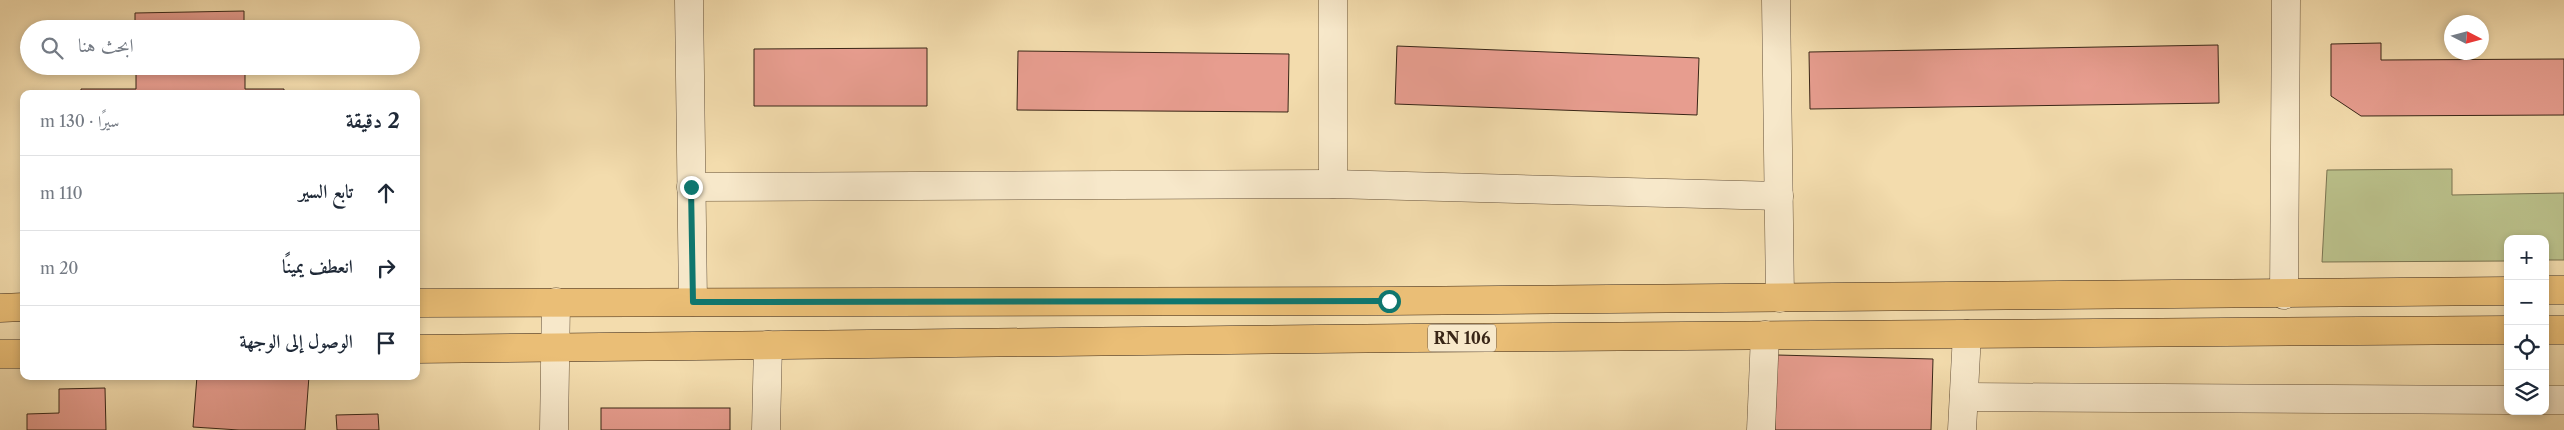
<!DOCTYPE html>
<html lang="ar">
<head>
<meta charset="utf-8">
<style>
  body { margin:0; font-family:"Libre Caslon Text",Amiri,serif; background:#f2f2f3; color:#1f2937; direction:rtl }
  .controls { position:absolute; right:15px; bottom:15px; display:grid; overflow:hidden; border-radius:10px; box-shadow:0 2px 8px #0003 }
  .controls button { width:45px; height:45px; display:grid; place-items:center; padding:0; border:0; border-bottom:1px solid #e0e1e3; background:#fff; color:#1f2937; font:25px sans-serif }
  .compass { position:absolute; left:2444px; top:15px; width:45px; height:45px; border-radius:50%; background:#fff; box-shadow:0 2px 8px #0003; rotate:96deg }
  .stop { position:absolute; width:15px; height:15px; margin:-11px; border:4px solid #0f766e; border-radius:50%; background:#fff }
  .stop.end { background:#0f766e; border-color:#fff; box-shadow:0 1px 5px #0008 }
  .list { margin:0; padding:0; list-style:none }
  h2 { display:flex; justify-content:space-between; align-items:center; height:65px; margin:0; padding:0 20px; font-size:21px }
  h2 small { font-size:16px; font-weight:400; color:#747a83 }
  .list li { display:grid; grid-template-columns:32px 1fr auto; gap:15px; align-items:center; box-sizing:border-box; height:75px; padding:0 20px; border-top:1px solid #e0e1e3 }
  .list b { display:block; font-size:19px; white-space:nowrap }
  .list em { font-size:16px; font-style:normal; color:#747a83 }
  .icon { flex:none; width:28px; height:28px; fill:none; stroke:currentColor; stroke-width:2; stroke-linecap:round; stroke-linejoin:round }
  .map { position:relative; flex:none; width:2564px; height:430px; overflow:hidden; direction:ltr }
  .search { position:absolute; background:#fff; box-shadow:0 2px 8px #0003; left:20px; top:20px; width:400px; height:55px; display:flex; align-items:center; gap:12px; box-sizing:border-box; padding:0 18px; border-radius:28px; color:#747a83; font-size:19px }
  .panel { position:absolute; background:#fff; box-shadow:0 2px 8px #0003; left:20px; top:90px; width:400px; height:290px; border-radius:10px; direction:rtl }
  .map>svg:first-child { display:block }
</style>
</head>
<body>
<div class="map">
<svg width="2564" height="430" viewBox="0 0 2564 430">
  <rect width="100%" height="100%" fill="#f3dcad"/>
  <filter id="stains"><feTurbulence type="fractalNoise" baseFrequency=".004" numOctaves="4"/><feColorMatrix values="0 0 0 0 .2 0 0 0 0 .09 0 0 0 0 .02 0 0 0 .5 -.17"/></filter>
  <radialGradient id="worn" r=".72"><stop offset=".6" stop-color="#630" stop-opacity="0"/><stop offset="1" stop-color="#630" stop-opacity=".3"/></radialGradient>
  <path fill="#bac08a" stroke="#7a7350" d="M2452,169V195L2564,193V260H2545V239H2508V261L2322,262L2327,170Z"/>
  <g fill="#e79d8f" stroke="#392617">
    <path d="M244,11V29H135V13Z"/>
    <path d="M2381,43V60L2564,59V115L2361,116L2331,96V44Z"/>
    <path d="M2218,45L2219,103L1810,109L1809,52Z"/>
    <path d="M1397,46L1699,58L1697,115L1395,104Z"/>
    <path d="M927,48V106H754V49Z"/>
    <path d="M1018,51L1289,54L1288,112L1017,110Z"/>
    <path d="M136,66H245V89H284V94H81V89H136Z"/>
    <path d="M1777,355L1933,359L1931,430H1775Z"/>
    <path d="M197,376H309L305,430H239L193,427Z"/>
    <path d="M105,388L106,430H27V414L59,413V389Z"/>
    <rect x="601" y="408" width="129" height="22"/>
    <path d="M378,414L379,430H337L336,415Z"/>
  </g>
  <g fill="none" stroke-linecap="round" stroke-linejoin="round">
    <defs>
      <g id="minor">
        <path d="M689,0L693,302"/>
        <path d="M1333,0V184"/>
        <path d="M1776,0L1780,298"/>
        <path d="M691,187L1333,184L1779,196"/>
        <path d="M2284,295L2286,0"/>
        <path d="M1964,397L2508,400"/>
        <path d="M2545,400H2564"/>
        <path d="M554,430L556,302"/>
        <path d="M766,430L768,345"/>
        <path d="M1761,430L1765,335"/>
        <path d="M1962,430L1967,334"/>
      </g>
      <g id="primary">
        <path d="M2545,290H2564"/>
        <path d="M416,303L1389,301L2508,291"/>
        <path d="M0,308L24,307"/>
        <path d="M2545,330H2564"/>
        <path d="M416,349L1413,338L2508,330"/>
        <path d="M0,354H24"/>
      </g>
    </defs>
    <use href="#minor" stroke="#68543c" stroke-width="29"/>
    <use href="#primary" stroke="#392617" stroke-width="29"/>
    <use href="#minor" stroke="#f7e8ca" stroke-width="28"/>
    <use href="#primary" stroke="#eabe76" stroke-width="28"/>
  </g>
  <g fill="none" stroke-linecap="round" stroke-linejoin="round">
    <path stroke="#0f766e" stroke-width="6" d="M691,187L693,302L1389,301"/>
  </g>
  <g text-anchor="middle" stroke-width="4" stroke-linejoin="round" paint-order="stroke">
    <rect fill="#f7e8ca" stroke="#72604d" stroke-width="1" x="1428" y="324.5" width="68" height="27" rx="4"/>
    <g font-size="16" font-weight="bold" fill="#392617">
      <text x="1462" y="344">RN 106</text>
    </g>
  </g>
  <rect width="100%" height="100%" filter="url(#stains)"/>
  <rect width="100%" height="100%" fill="url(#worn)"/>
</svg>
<div class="controls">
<button>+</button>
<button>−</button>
<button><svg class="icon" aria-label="locate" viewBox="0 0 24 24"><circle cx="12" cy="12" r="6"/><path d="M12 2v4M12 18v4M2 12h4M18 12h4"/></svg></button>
<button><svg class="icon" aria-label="layers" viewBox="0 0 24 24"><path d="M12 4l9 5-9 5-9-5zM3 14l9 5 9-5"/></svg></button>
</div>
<svg class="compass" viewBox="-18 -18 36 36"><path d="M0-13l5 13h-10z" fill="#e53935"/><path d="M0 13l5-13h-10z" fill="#747a83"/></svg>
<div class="stop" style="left:1389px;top:301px"></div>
<div class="stop end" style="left:691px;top:187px"></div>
<div class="search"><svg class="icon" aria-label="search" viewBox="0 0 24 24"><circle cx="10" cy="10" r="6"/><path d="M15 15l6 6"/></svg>ابحث هنا</div>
<section class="panel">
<h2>2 دقيقة<small>سيرًا · 130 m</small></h2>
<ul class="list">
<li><svg class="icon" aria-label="ahead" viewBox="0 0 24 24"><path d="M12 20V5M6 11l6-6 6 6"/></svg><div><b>تابع السير</b></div><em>110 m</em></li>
<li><svg class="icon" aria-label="right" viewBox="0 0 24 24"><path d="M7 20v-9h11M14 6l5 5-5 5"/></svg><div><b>انعطف يمينًا</b></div><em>20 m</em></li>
<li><svg class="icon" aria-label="arrive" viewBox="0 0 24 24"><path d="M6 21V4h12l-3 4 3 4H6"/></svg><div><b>الوصول إلى الوجهة</b></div></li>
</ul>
</section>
</div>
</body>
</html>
